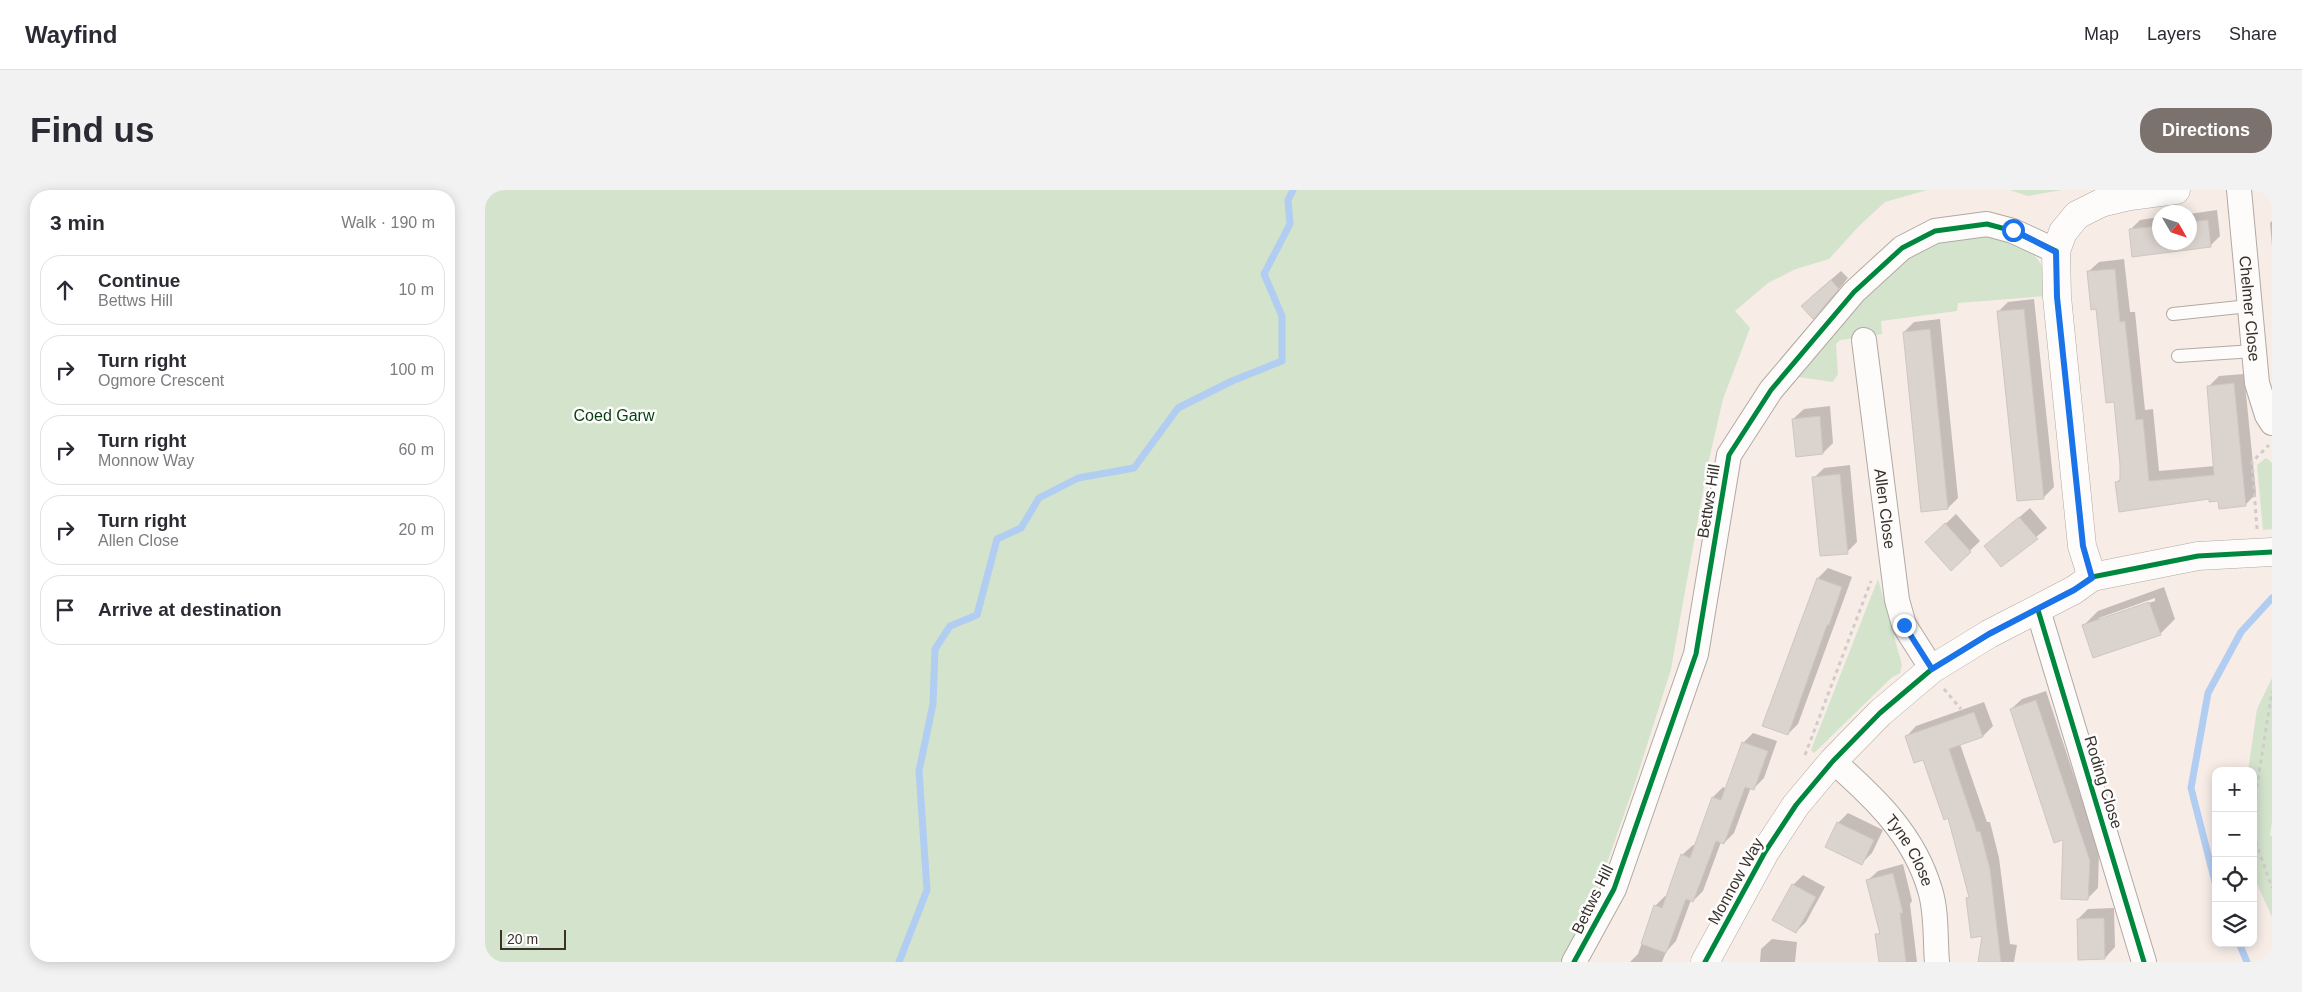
<!DOCTYPE html>
<html lang="en">
<head>
<meta charset="utf-8">
<style>
  body { margin:0; font-family:Helvetica,sans-serif; background:#f2f2f3; color:#2b2b33 }
  .controls { position:absolute; right:15px; bottom:15px; display:grid; overflow:hidden; border-radius:10px; box-shadow:0 2px 12px #0003 }
  .controls button { width:45px; height:45px; display:grid; place-items:center; padding:0; border:0; border-bottom:1px solid #e1e1e2; background:#fff; color:#2b2b33; font:25px sans-serif }
  .compass { position:absolute; left:1667px; top:15px; width:45px; height:45px; border-radius:50%; background:#fff; box-shadow:0 2px 12px #0003; rotate:129deg }
  .scale { position:absolute; left:15px; bottom:12px; width:66px; box-sizing:border-box; padding-left:5px; border:2px solid #39312c; border-top:0; font-size:14px; line-height:18px; white-space:nowrap; color:#39312c; -webkit-text-stroke:4px #fdfdfd; paint-order:stroke }
  .stop { position:absolute; width:15px; height:15px; margin:-11px; border:4px solid #1a73e8; border-radius:50%; background:#fff }
  .stop.end { background:#1a73e8; border-color:#fff; box-shadow:0 1px 5px #0008 }
  .list { margin:0; padding:0; list-style:none }
  h2 { display:flex; justify-content:space-between; align-items:center; height:65px; margin:0; padding:0 20px; font-size:21px }
  h2 small { font-size:16px; font-weight:400; color:#7c7c81 }
  .list li { display:grid; grid-template-columns:32px 1fr auto; gap:15px; align-items:center; box-sizing:border-box; height:70px; margin:0 10px 10px; padding:0 10px; border:1px solid #e1e1e2; border-radius:20px }
  .list b { display:block; font-size:19px; white-space:nowrap }
  .list p { margin:0; font-size:16px; white-space:nowrap; color:#7c7c81 }
  .list em { font-size:16px; font-style:normal; color:#7c7c81 }
  .icon { flex:none; width:28px; height:28px; fill:none; stroke:currentColor; stroke-width:2; stroke-linecap:round; stroke-linejoin:round }
  .map { position:relative; flex:none; width:1787px; height:772px; overflow:hidden; border-radius:20px }
  header { display:flex; align-items:center; gap:30px; box-sizing:border-box; height:70px; padding:0 25px; background:#fff; border-bottom:1px solid #e1e1e2 }
  header strong { font-size:24px }
  nav { display:flex; gap:28px; margin-inline-start:auto; font-size:18px }
  .intro { display:flex; align-items:center; justify-content:space-between; box-sizing:border-box; height:120px; padding:0 30px }
  h1 { margin:0; font-size:35px }
  .button { padding:12px 22px; border-radius:20px; background:#7c726d; color:#fff; font-size:18px; font-weight:700 }
  main { display:flex; gap:30px; padding:0 30px }
  aside { flex:1; background:#fff; border-radius:20px; box-shadow:0 2px 12px #0003 }
  .map>svg:first-child { display:block }
</style>
</head>
<body>
<header>
<strong>Wayfind</strong>
<nav><a>Map</a><a>Layers</a><a>Share</a></nav>
</header>
<div class="intro"><h1>Find us</h1><a class="button">Directions</a></div>
<main>
<aside>
<h2>3 min<small>Walk · 190 m</small></h2>
<ul class="list">
<li><svg class="icon" aria-label="ahead" viewBox="0 0 24 24"><path d="M12 20V5M6 11l6-6 6 6"/></svg><div><b>Continue</b><p>Bettws Hill</p></div><em>10 m</em></li>
<li><svg class="icon" aria-label="right" viewBox="0 0 24 24"><path d="M7 20v-9h11M14 6l5 5-5 5"/></svg><div><b>Turn right</b><p>Ogmore Crescent</p></div><em>100 m</em></li>
<li><svg class="icon" aria-label="right" viewBox="0 0 24 24"><path d="M7 20v-9h11M14 6l5 5-5 5"/></svg><div><b>Turn right</b><p>Monnow Way</p></div><em>60 m</em></li>
<li><svg class="icon" aria-label="right" viewBox="0 0 24 24"><path d="M7 20v-9h11M14 6l5 5-5 5"/></svg><div><b>Turn right</b><p>Allen Close</p></div><em>20 m</em></li>
<li><svg class="icon" aria-label="arrive" viewBox="0 0 24 24"><path d="M6 21V4h12l-3 4 3 4H6"/></svg><div><b>Arrive at destination</b></div></li>
</ul>
</aside>
<div class="map">
<svg width="1787" height="772" viewBox="0 0 1787 772">
  <rect width="100%" height="100%" fill="#f7ece6"/>
  <g fill="#d3e3cc">
    <path d="M0,0H1442L1400,12L1374,36L1344,69L1311,79L1283,93L1250,121L1265,138L1238,209L1223,274L1186,479L1151,590L1112,702L1076,772H0Z"/>
    <path d="M1525,0H1577L1543,6Z"/>
    <path d="M1518,45C1547,62 1564,69 1561,106L1473,113L1472,121L1396,131L1397,144L1355,150L1351,154L1353,184L1348,192L1313,187L1358,131L1422,68L1461,47Z"/>
    <path d="M1781,268L1787,273V339L1778,340L1772,275Z"/>
    <path d="M1393,389L1417,475L1415,483L1406,488L1329,563L1326,560Z"/>
    <path d="M1787,488V631L1785,646H1787V727L1768,685V581H1763L1772,519Z"/>
  </g>
  <g fill="#0003" fill-rule="evenodd">
    <path d="M1732,20L1735,46L1725,56L1648,65L1645,40L1655,30L1674,27V52H1704V24Z"/>
    <path d="M1787,31V56L1785,33Z"/>
    <path d="M1639,69L1645,122H1650L1660,220L1668,219L1674,281L1730,276L1724,196L1734,186L1759,184L1771,304L1761,314L1632,292L1636,288L1630,211L1603,82L1614,72Z"/>
    <path d="M1356,81L1363,88L1338,118L1327,106Z"/>
    <path d="M1549,109L1569,297L1559,307L1533,310L1513,122L1523,112Z"/>
    <path d="M1455,129L1473,308L1463,318L1419,142L1429,132Z"/>
    <path d="M1345,216L1348,253L1338,263L1312,266L1308,229L1319,219Z"/>
    <path d="M1365,275L1372,352L1362,362L1329,288L1339,278Z"/>
    <path d="M1545,318L1562,338L1516,376L1501,356Z"/>
    <path d="M1471,324L1495,351L1466,379L1452,342Z"/>
    <path d="M1343,378L1367,387L1313,534L1303,544L1333,388Z"/>
    <path d="M1679,397L1690,429L1675,444L1598,436L1613,421ZM1670,408V411L1614,430V428Z"/>
    <path d="M1561,501L1614,661L1613,698L1603,708L1526,519L1537,509Z"/>
    <path d="M1499,512L1508,536L1498,546L1475,554L1502,632H1505L1514,668L1525,754L1532,755L1529,772H1494L1498,745L1482,708L1485,706L1463,627L1439,568L1421,547L1431,536Z"/>
    <path d="M1268,543L1292,551L1279,588L1269,598L1266,597L1249,643L1239,653L1236,652L1218,701L1208,711L1206,710L1191,751L1181,762L1177,772H1145L1153,764L1170,716L1180,706L1183,707L1197,665L1208,655L1211,656L1228,607L1238,597L1242,599L1258,553Z"/>
    <path d="M1363,623L1398,640L1387,663L1377,673L1353,633Z"/>
    <path d="M1418,674L1427,711L1425,714L1432,772H1395L1392,745L1396,741L1382,691L1393,681Z"/>
    <path d="M1318,685L1340,697L1321,732L1311,742L1308,695Z"/>
    <path d="M1629,718L1630,757L1620,768L1593,729L1603,719Z"/>
    <path d="M1287,749L1312,752L1310,772H1275L1276,759Z"/>
  </g>
  <g fill="none" stroke-linecap="round" stroke-linejoin="round">
    <g stroke="#b2cdf2" stroke-width="7">
      <path d="M1731,696L1706,598L1723,503L1756,442L1787,408"/>
      <path d="M1754,753L1762,772"/>
      <path d="M414,772L442,700L434,581L448,514L450,459L465,436L492,425L512,349L536,338L554,308L593,288L649,278L693,218L747,191L797,171V126L779,84L805,34L803,10L808,0"/>
    </g>
  </g>
  <g fill="#dbd3cd" stroke="#cec7c1">
    <path d="M1723,30L1726,57L1647,67L1644,39L1674,36V52H1704V32Z"/>
    <path d="M1630,79L1635,132L1640,131L1651,230L1658,229L1664,291L1729,285L1722,196L1749,193L1761,316L1734,319L1733,311L1724,312V309L1634,322L1630,292L1635,291V274L1629,212L1621,213L1611,119L1606,120L1602,81Z"/>
    <path d="M1346,90L1354,99L1328,129L1316,116Z"/>
    <path d="M1539,119L1559,309L1532,311L1512,121Z"/>
    <path d="M1445,139L1463,319L1436,322L1418,142Z"/>
    <path d="M1335,226L1338,264L1311,267L1307,229Z"/>
    <path d="M1355,284L1363,364L1335,366L1327,287Z"/>
    <path d="M1534,327L1553,349L1516,377L1499,356Z"/>
    <path d="M1460,333L1486,362L1466,381L1440,352Z"/>
    <path d="M1332,388L1357,397L1344,435H1342L1303,545L1277,536Z"/>
    <path d="M1664,412L1676,445L1608,468L1597,435Z"/>
    <path d="M1551,510L1605,671L1603,710L1576,709L1578,650L1569,653L1525,519Z"/>
    <path d="M1489,522L1498,547L1464,559L1492,642L1495,641L1505,679L1516,772H1493L1497,746L1486,748L1481,708L1484,707L1463,628L1459,630L1438,570L1429,573L1420,546Z"/>
    <path d="M1257,552L1283,561L1269,600L1260,597L1239,654L1231,651L1208,712L1201,709L1181,763L1156,754L1169,715L1177,718L1196,664L1205,668L1227,607L1236,610Z"/>
    <path d="M1352,632L1389,650L1377,675L1340,657Z"/>
    <path d="M1408,683L1418,723H1415L1421,772H1394L1390,744H1395L1381,690Z"/>
    <path d="M1307,694L1331,707L1311,743L1287,730Z"/>
    <path d="M1619,728L1620,769L1593,770L1592,729Z"/>
  </g>
  <g fill="none" stroke-linecap="round" stroke-linejoin="round">
    <defs>
      <g id="lane">
        <path d="M1688,124L1764,116"/>
        <path d="M1693,166L1769,161"/>
      </g>
      <g id="street">
        <path id="s1" d="M1754,0L1772,193L1782,225L1787,233"/>
        <path id="s2" d="M1379,150L1412,410L1419,435L1447,479"/>
        <path d="M1553,420L1659,772"/>
        <path id="s3" d="M1348,571C1390,608 1429,645 1445,700C1452,722 1450,749 1452,772"/>
        <path d="M1089,772L1129,699L1211,464L1244,265L1286,200L1369,102L1417,58L1450,41L1502,34L1528,41L1571,61"/>
      </g>
      <g id="secondary">
        <path d="M1607,387L1597,356L1572,107L1571,61L1578,42L1592,25L1616,13L1645,6L1691,0"/>
        <path d="M1220,772L1280,662L1311,615L1348,571L1395,523L1447,479L1504,444L1589,400L1607,387L1713,366L1787,362"/>
      </g>
    </defs>
    <use href="#lane" stroke="#b1a9a3" stroke-width="14"/>
    <use href="#street" stroke="#b1a9a3" stroke-width="26"/>
    <use href="#secondary" stroke="#b1a9a3" stroke-width="29"/>
    <g stroke="#d0ccc9" stroke-width="3" stroke-dasharray="4 4" stroke-linecap="butt">
      <path d="M1772,339L1767,272L1784,255"/>
      <path d="M1459,499L1476,519"/>
      <path d="M1320,565L1386,391"/>
      <path d="M1768,621L1787,501"/>
      <path d="M1768,644L1787,698"/>
    </g>
    <use href="#lane" stroke="#fefcfb" stroke-width="12"/>
    <use href="#street" stroke="#fefcfb" stroke-width="24"/>
    <use href="#secondary" stroke="#fefcfb" stroke-width="28"/>
    <defs>
      <g id="cycleway">
        <path d="M1553,420L1659,772"/>
        <path d="M1089,772L1129,699L1211,464L1244,265L1286,200L1369,102L1417,58L1450,41L1502,34L1528,41L1571,61"/>
        <path d="M1220,772L1280,662L1311,615L1348,571L1395,523L1447,479L1504,444L1589,400L1607,387L1713,366L1787,362"/>
      </g>
    </defs>
    <use href="#cycleway" stroke="#fdfdfd" stroke-width="8"/>
    <use href="#cycleway" stroke="#00873e" stroke-width="5"/>
  </g>
  <g fill="none" stroke-linecap="round" stroke-linejoin="round">
    <path stroke="#1a73e8" stroke-width="6" d="M1419,435L1447,479L1504,444L1589,400L1607,388L1598,356L1572,107L1571,62L1528,40"/>
  </g>
  <g text-anchor="middle" stroke-width="5" stroke-linejoin="round" paint-order="stroke">
    <g font-size="16" fill="#39312c" stroke="#fdfdfd">
      <text dy="6" stroke="none"><textPath href="#s1" startOffset="119">Chelmer Close</textPath></text>
      <text transform="translate(1223 311) rotate(-81)" y="6">Bettws Hill</text>
      <text dy="6" stroke="none"><textPath href="#s2" startOffset="170">Allen Close</textPath></text>
      <text transform="translate(1619 592) rotate(73)" y="6">Roding Close</text>
      <text dy="6" stroke="none"><textPath href="#s3" startOffset="119">Tyne Close</textPath></text>
      <text transform="translate(1250 691) rotate(-61)" y="6">Monnow Way</text>
      <text transform="translate(1107 709) rotate(-64)" y="6">Bettws Hill</text>
    </g>
    <g font-size="16" fill="#043f0e" stroke="#fdfdfd">
      <text x="129" y="231">Coed Garw</text>
    </g>
  </g>
</svg>
<div class="controls">
<button>+</button>
<button>−</button>
<button><svg class="icon" aria-label="locate" viewBox="0 0 24 24"><circle cx="12" cy="12" r="6"/><path d="M12 2v4M12 18v4M2 12h4M18 12h4"/></svg></button>
<button><svg class="icon" aria-label="layers" viewBox="0 0 24 24"><path d="M12 4l9 5-9 5-9-5zM3 14l9 5 9-5"/></svg></button>
</div>
<svg class="compass" viewBox="-18 -18 36 36"><path d="M0-13l5 13h-10z" fill="#e53935"/><path d="M0 13l5-13h-10z" fill="#7c7c81"/></svg>
<div class="scale">20 m</div>
<div class="stop" style="left:1528px;top:40px"></div>
<div class="stop end" style="left:1419px;top:435px"></div>
</div>
</main>
</body>
</html>
